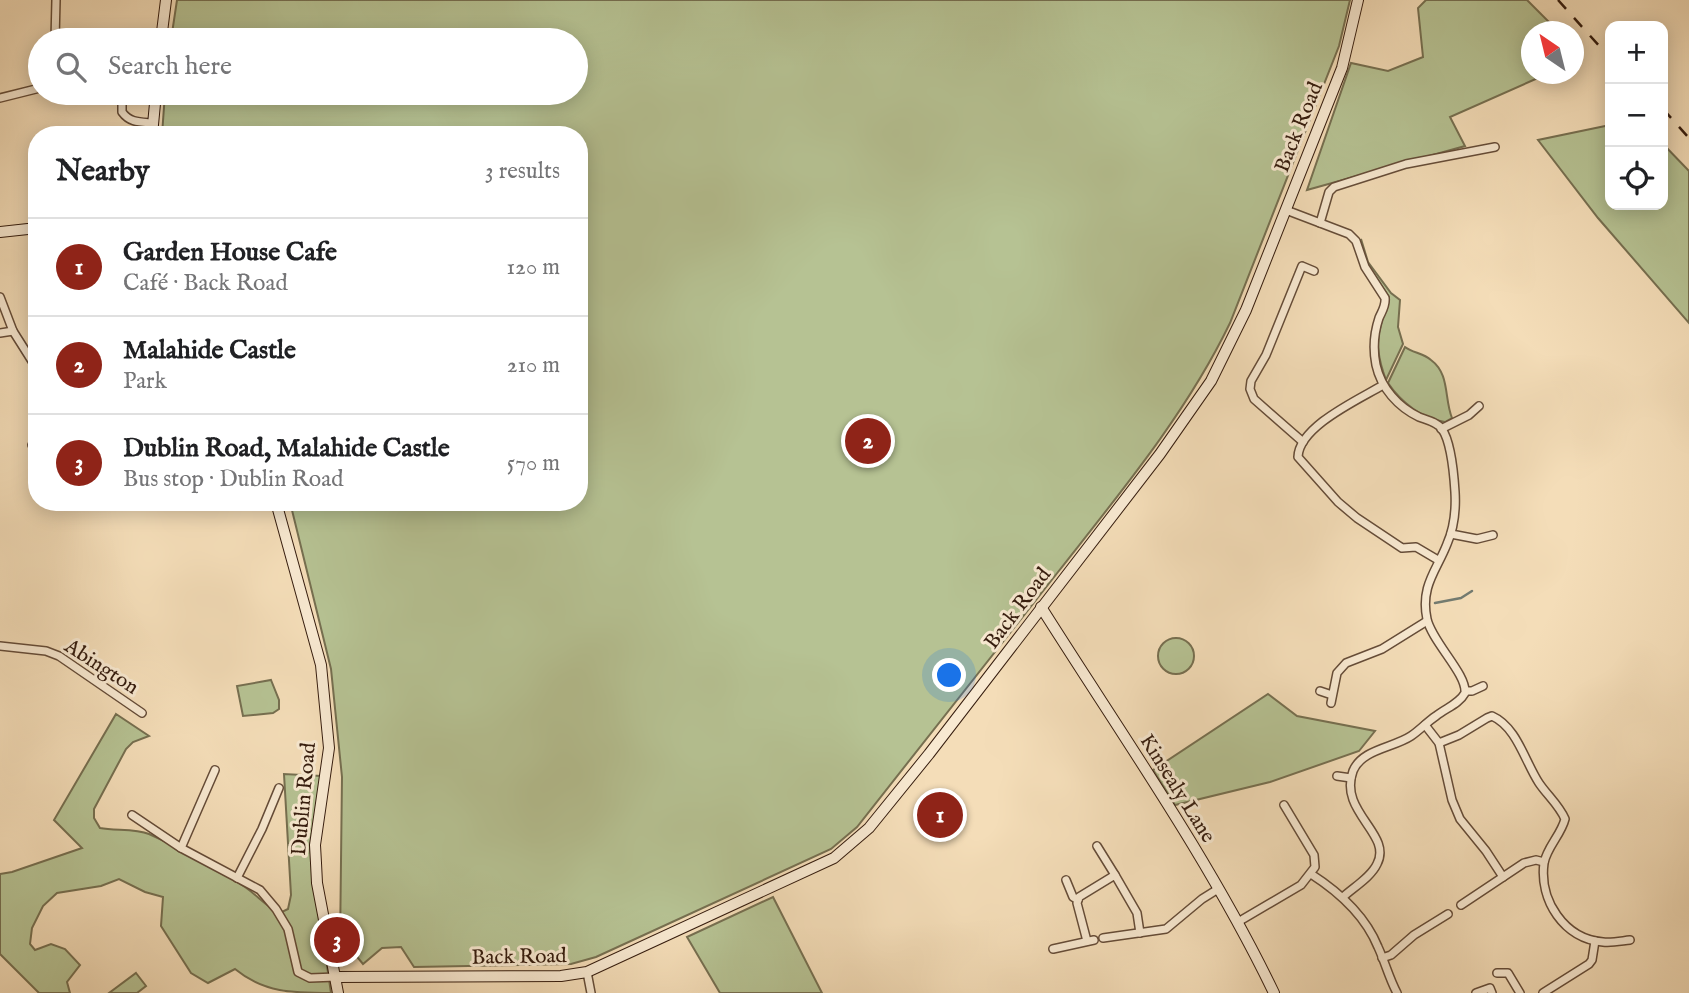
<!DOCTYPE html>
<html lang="en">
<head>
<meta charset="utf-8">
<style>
  body { margin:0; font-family:"IM FELL English",serif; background:#f6f6f6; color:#202124 }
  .controls { position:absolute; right:21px; top:21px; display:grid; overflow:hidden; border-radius:14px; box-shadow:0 4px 18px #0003 }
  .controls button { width:63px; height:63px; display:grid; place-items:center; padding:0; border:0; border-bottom:2px solid #e0e0e0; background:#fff; color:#202124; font:35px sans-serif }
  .compass { position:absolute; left:1521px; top:21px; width:63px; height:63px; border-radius:50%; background:#fff; box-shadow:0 4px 18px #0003; rotate:325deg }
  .you { position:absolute; left:950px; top:676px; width:24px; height:24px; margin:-18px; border:5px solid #fff; border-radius:50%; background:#1a73e8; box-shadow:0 0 0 10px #1a73e833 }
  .badge { display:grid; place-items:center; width:46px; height:46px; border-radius:50%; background:#8f2418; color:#fff; font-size:23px; font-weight:700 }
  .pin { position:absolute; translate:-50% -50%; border:4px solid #fff; box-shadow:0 2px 7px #0006 }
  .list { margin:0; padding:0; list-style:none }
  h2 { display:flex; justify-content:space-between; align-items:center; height:91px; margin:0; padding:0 28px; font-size:30px }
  h2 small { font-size:23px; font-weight:400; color:#757577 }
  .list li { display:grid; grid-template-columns:46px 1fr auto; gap:21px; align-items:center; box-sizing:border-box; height:98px; padding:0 28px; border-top:2px solid #e0e0e0 }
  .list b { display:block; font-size:26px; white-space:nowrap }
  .list p { margin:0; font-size:23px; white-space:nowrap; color:#757577 }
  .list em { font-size:23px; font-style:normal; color:#757577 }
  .icon { flex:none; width:38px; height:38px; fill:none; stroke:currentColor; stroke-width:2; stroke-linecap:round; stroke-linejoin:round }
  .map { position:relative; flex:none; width:1689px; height:993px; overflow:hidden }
  .search { position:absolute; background:#fff; box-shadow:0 4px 18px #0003; left:28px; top:28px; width:560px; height:77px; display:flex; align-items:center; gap:18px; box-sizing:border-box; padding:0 24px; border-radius:38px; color:#757577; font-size:26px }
  .panel { position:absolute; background:#fff; box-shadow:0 4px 18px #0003; left:28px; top:126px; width:560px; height:385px; border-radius:28px }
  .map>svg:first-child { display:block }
</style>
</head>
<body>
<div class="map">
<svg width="1689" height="993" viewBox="0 0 1689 993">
  <rect width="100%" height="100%" fill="#f4ddb8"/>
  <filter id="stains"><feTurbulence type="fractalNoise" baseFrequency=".00286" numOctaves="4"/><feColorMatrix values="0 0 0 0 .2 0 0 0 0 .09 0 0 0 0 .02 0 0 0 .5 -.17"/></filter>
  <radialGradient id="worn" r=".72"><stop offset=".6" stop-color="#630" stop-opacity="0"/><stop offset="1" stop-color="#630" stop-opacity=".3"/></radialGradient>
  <g fill="#b6c293" stroke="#766f50" stroke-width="2">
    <path d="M177,0H1350L1339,46L1230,323C1186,414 1120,493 1058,572C991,657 924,742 857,827L831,849L596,957L571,964L414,967L401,947L382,948L363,964L354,953L340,946L342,777L331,669L290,502H579V135H162L165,93H576V40H171Z"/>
    <path d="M1426,0H1527L1558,31L1532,32V74H1547L1450,117L1465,146L1307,190L1351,63L1388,71L1423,57L1418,8Z"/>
    <path d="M1610,125V205H1663V144L1689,171V323L1598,218L1538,140Z"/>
    <path d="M1361,239L1368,262L1391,293L1400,300L1398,327L1403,344L1386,380C1379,361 1375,344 1381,324C1383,315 1389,307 1389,297L1367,264Z"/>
    <path d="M1405,347C1413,353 1423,353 1431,360C1450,374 1444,398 1452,418L1445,422C1422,419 1401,402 1388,383Z"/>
    <circle cx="1176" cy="656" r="18"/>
    <path d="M271,680L279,700V709L273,713L243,716L237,686Z"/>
    <path d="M1268,694L1297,716L1375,731L1359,751L1270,782L1175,805L1153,770Z"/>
    <path d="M116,714L149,736L133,742L126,749L94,809V818L100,828C115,831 135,828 149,834C181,848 216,867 245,887C258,896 266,907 280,913L288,909L291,895L284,774L321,776L310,848L331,993C293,993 264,993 235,969L208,983L191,973L161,926L163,897L145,892L119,879L101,886L57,893L43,906L32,928L30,944L35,950L51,944L65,949L80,965L67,982L70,993H39L0,954V874L12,872L82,848L54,820Z"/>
    <path d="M773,897L822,993H720L687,937Z"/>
    <path d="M136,973L146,986L137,993H109Z"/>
  </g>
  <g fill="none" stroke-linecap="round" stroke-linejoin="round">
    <path stroke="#737b70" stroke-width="2.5" d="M1435,603L1461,598L1472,591"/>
    <defs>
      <g id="street">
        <path d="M55,40L56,0"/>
        <path d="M122,93V112C130,123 140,122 153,123"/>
        <path d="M0,98L40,88"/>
        <path d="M1286,210L1349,234L1356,241L1365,267L1385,298C1386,306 1382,311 1379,318C1374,333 1373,350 1376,365C1381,388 1398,407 1419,417C1427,420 1437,422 1442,429C1451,442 1454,476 1455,492C1456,509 1454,528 1447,544C1437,570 1420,586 1427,619C1432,642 1467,674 1465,693C1459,704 1446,708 1436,716C1427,722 1420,730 1411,736C1393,748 1362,749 1353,771C1338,812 1393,834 1377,864C1371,877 1354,887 1343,897"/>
        <path d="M1320,223L1329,192L1334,187L1406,164L1495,147"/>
        <path d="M0,297L13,331L37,369"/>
        <path d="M0,333L13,331"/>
        <path d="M1383,385C1360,399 1299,426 1298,457L1338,502L1357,518L1402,548L1416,547L1438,560"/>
        <path d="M1441,429L1469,415L1479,406"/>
        <path d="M1303,442L1254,399L1250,389L1251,381L1266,355L1302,266L1314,271"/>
        <path d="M32,445L37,448"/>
        <path d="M1451,534L1477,539L1493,535"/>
        <path d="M0,646L46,651L59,656L142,713"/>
        <path d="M1320,691L1332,695"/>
        <path d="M1466,691H1472L1483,686"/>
        <path d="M1331,703L1337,673L1346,663L1382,649L1427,621"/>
        <path d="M1425,725L1439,743L1452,800L1460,819L1486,851L1503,877"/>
        <path d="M1439,743L1459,735L1487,718L1492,716C1517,727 1525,762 1539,783C1547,795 1559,805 1565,819C1561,835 1547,847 1544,863C1539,900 1564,939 1603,942C1612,943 1621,941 1630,940"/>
        <path d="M1337,776L1351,778"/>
        <path d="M132,815L181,848L260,890L276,909L288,929L298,972L310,978L336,977"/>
        <path d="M1097,846L1115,875"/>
        <path d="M181,848L215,770"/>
        <path d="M1311,874C1339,892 1365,915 1378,947C1385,962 1389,978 1397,993"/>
        <path d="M237,878L262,829L279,788"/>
        <path d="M1066,880L1073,897L1078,900"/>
        <path d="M1461,905L1524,863L1536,860L1544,862"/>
        <path d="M1238,922L1301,885L1315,867L1314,855L1284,805"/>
        <path d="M1103,938L1166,929L1202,899L1218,889"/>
        <path d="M1087,941L1077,903L1079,897L1115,875L1137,913L1140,933"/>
        <path d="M1053,949L1094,940"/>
        <path d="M1382,958L1391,955L1414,935L1448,914"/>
        <path d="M587,972L591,993"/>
        <path d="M1497,973H1508L1520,993"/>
        <path d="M1476,993L1490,988L1492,993"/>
        <path d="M1543,993L1589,964L1592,960L1595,941"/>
      </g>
      <g id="secondary">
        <path d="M161,40L166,0"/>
        <path d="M152,135L156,93"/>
        <path d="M0,232L37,228"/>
        <path d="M276,502L321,665L329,748L315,845L316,863L317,883L338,993"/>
        <path d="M1041,607C1121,734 1209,858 1274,993"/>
        <path d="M336,977L561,976L587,972L834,858L869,828L929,754L1160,454L1211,381L1246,310L1342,68L1358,0"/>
      </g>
    </defs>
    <use href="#street" stroke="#654c38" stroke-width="10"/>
    <use href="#secondary" stroke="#351c0e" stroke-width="12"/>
    <use href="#street" stroke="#f8e9d1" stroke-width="7"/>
    <use href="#secondary" stroke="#f8e9d1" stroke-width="10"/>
    <g stroke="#351c0e" stroke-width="2.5" stroke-dasharray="12 12" stroke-linecap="butt">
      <path d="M1558,0L1610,58"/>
      <path d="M1663,109L1689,138"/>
    </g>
  </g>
  <g text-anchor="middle" stroke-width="6" stroke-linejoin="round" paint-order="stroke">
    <g font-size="21" fill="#351c0e" stroke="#f8e9d1">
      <text transform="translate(1298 127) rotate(-68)" y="7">Back Road</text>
      <text transform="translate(1017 608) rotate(-53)" y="7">Back Road</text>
      <text transform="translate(102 666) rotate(33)" y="7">Abington</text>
      <text transform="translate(1178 788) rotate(58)" y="7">Kinsealy Lane</text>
      <text transform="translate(303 799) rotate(-85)" y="7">Dublin Road</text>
      <text transform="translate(519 956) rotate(-1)" y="7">Back Road</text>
    </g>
  </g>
  <rect width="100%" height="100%" filter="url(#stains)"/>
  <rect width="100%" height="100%" fill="url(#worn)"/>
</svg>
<div class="controls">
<button>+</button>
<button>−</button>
<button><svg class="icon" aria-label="locate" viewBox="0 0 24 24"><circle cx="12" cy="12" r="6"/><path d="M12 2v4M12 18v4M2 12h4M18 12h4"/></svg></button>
</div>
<svg class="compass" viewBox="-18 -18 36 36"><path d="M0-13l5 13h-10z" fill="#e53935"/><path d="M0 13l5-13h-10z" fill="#757577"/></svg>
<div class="you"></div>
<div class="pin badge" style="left:940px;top:815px">1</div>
<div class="pin badge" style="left:868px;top:441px">2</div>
<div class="pin badge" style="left:337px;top:940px">3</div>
<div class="search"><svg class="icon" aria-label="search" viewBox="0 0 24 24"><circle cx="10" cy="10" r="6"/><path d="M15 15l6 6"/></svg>Search here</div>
<section class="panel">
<h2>Nearby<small>3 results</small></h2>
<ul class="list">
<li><span class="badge">1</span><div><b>Garden House Cafe</b><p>Café · Back Road</p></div><em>120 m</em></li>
<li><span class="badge">2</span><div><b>Malahide Castle</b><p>Park</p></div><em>210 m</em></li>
<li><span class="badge">3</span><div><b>Dublin Road, Malahide Castle</b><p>Bus stop · Dublin Road</p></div><em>570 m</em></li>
</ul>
</section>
</div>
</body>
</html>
